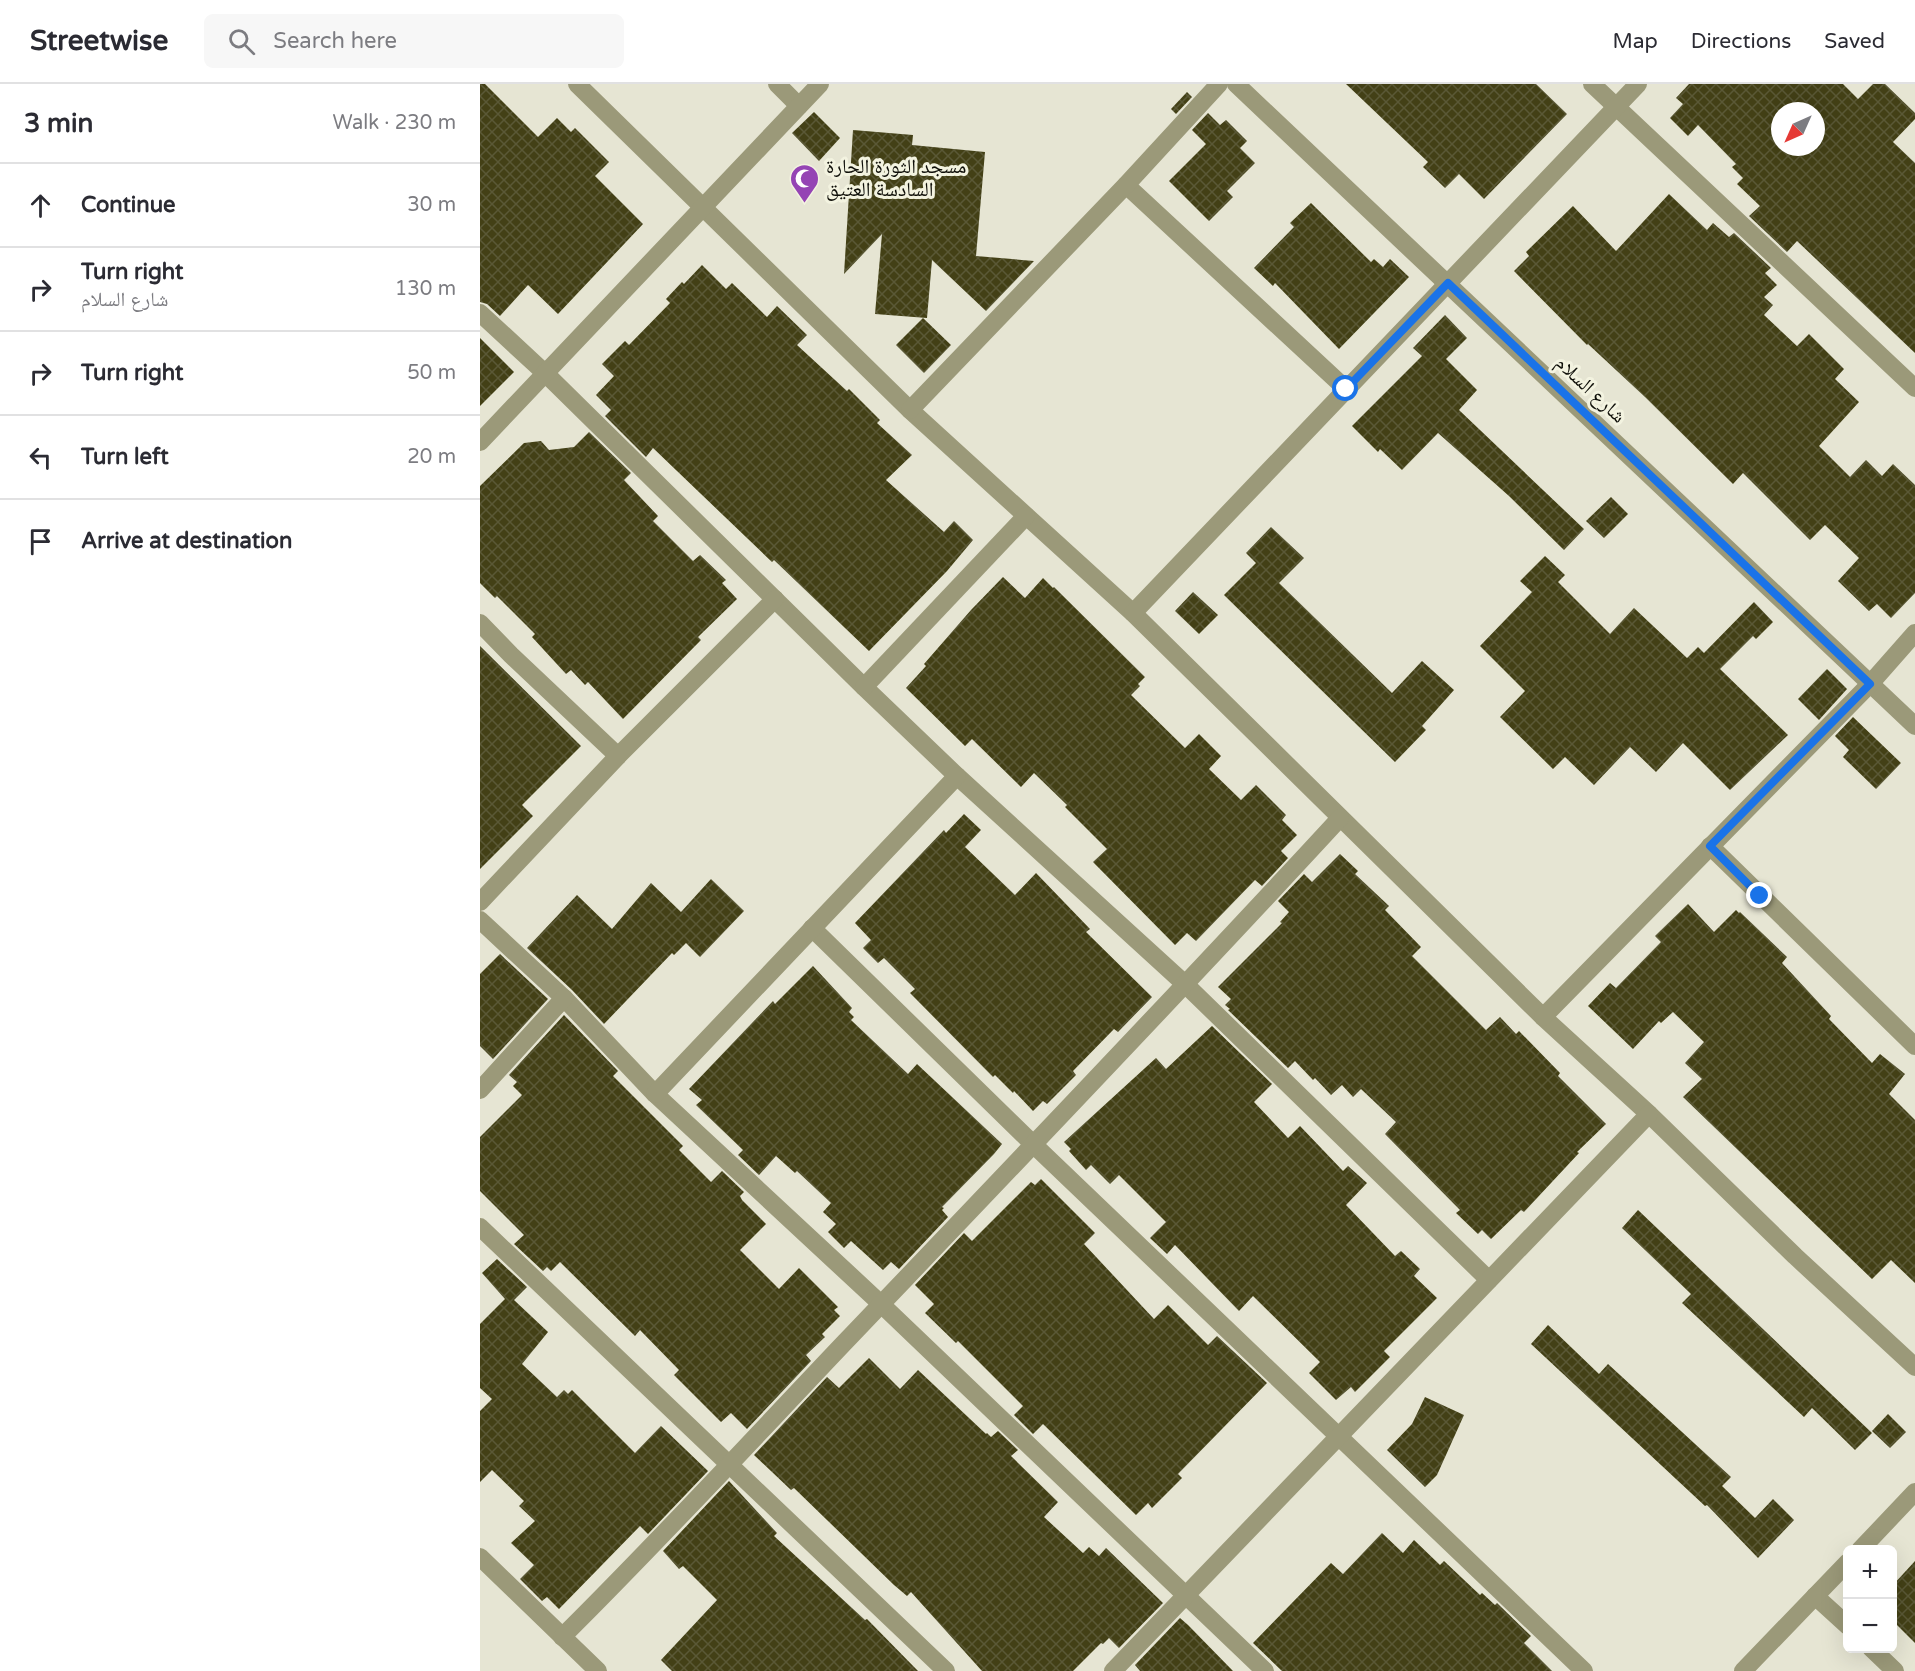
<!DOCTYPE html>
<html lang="en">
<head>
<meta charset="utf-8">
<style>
  body { margin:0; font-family:"Varela Round","Noto Naskh Arabic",sans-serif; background:#f7f7f7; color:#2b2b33 }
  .controls { position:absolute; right:18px; bottom:18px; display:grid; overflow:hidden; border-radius:9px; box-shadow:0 6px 24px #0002 }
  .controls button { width:54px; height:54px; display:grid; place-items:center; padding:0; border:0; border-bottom:2px solid #e1e1e2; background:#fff; color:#2b2b33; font:30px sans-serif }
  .compass { position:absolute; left:1291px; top:18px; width:54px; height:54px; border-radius:50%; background:#fff; box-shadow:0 6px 24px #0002; rotate:225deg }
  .stop { position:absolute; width:18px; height:18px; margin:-14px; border:4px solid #1a73e8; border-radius:50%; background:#fff }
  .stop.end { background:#1a73e8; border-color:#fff; box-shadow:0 2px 6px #0008 }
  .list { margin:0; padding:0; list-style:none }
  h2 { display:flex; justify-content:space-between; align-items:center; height:78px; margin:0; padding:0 24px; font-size:26px }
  h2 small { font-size:20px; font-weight:400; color:#7c7c81 }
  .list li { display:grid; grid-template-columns:39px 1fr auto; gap:18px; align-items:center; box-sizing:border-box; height:84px; padding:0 24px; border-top:2px solid #e1e1e2 }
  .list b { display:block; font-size:22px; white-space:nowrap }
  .list p { margin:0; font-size:20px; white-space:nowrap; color:#7c7c81 }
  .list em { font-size:20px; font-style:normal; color:#7c7c81 }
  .icon { flex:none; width:33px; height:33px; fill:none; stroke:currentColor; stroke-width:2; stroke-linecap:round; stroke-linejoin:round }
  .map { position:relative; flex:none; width:1435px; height:1587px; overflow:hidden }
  header { display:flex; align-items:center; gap:36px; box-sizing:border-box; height:84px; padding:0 30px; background:#fff; border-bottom:2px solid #e1e1e2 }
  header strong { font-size:28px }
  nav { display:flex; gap:33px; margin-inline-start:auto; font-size:21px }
  .search { width:420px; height:54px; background:#f7f7f7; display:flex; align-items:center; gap:15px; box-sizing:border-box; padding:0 21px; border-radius:9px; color:#7c7c81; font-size:22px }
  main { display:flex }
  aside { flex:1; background:#fff }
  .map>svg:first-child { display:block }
</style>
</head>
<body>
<header>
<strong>Streetwise</strong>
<div class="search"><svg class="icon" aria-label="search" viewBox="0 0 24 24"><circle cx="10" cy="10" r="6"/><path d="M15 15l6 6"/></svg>Search here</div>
<nav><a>Map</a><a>Directions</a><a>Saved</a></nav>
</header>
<main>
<aside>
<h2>3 min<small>Walk · 230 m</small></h2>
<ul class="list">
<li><svg class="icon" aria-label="ahead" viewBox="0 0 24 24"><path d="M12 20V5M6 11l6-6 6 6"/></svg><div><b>Continue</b></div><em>30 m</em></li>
<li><svg class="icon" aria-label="right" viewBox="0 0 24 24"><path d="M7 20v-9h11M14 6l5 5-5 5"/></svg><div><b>Turn right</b><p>شارع السلام</p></div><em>130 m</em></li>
<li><svg class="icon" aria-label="right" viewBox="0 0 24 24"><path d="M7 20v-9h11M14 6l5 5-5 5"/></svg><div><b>Turn right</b></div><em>50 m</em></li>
<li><svg class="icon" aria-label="left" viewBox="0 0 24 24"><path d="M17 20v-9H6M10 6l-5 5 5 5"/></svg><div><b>Turn left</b></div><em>20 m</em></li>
<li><svg class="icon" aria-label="arrive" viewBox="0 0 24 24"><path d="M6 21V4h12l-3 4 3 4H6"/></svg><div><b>Arrive at destination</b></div></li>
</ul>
</aside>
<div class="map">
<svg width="1435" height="1587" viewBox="0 0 1435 1587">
  <defs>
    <pattern id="building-cross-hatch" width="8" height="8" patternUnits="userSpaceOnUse" patternTransform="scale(1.5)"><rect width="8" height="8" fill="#434016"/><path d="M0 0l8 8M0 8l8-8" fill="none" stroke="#5a5836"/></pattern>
  </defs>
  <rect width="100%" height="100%" fill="#e6e5d3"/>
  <g fill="url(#building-cross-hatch)" fill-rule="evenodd">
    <path d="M0,0H5L58,53L77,34L91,48L95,44L129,78L115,92L163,140L78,230L48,201L20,232L7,220L0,218Z"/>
    <path d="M866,0H1056L1087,30L1004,115L979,90L965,104L943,83L948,78Z"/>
    <path d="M1209,0H1363L1378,15L1393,0H1405L1435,29V35L1413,58L1435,79V269L1317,157L1307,168L1269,132L1280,122L1257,100L1263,94L1252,83L1256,80L1218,41L1208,52L1190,34L1203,20L1196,14ZM1300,27H1336V63H1300Z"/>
    <path d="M707,8L712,13L696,30L691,25Z"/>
    <path d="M334,28L360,54L339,77L312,49Z"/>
    <path d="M728,29L740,41L746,36L767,57L760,64L775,79L747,107L753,113L729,137L689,97L726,60L712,46Z"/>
    <path d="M373,46L433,51L432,61L505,68L496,172L554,177L506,227L452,176L447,234L395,230L402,150L364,190Z"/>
    <path d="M1189,110L1227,146L1233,139L1249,153L1254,149L1291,184L1285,189L1297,201L1284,213L1293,221L1284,231L1317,262L1329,250L1364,285L1355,295L1379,318L1339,362L1370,393L1386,376L1402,392L1413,380L1435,401V509L1411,534L1397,520L1389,527L1358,497L1379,474L1345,441L1330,456L1263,389L1253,400L1165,313L1108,260L1107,261L1034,187L1049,172L1046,168L1093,122L1136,167Z"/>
    <path d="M831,119L891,178L894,175L903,183L910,175L929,193L859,265L795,199L793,202L774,184L814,143L810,139Z"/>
    <path d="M222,181L246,205L252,199L287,233L297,222L327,251L317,261L367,307L369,305L400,336L397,339L432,371L406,396L464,448L474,437L493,456L467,487L389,567L294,476L292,478L173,364L166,373L125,332L131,326L116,311L134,292L122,280L145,257L149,261L190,219L186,215L202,198L204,200Z"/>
    <path d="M965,231L987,254L966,275L997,306L979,326L1104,445L1084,466L1029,412L958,349L922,386L900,365L898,368L872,342L942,272L933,264Z"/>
    <path d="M443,234L471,261L444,289L416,261Z"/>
    <path d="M0,254L34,288L0,322Z"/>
    <path d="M109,348L151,389L144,396L178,432L173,437L213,477L220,471L246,496L242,499L257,515L218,553L221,556L143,635L108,598L105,601L91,586L86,590L52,553L55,550L17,512L15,514L0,499V402L44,359L61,357L69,366L94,363Z"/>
    <path d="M1131,413L1148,430L1124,454L1106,437Z"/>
    <path d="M791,443L824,474L799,499L912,609L942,577L974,606L942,642L946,646L915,678L744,511L776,479L766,469Z"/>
    <path d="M1065,472L1085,491L1078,498L1130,550L1154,524L1207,574L1218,563L1224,569L1274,518L1293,538L1276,555L1273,552L1240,585L1308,651L1250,706L1203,659L1176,688L1150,663L1114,701L1085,673L1073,685L1020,633L1045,607L1000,562L1052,508L1040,497Z"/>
    <path d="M523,493L545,514L563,494L573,504L574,503L665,593L658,600L660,602L651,611L705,664L719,650L741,672L729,685L761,716L776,701L806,731L802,736L817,751L801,767L808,774L782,802L775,796L716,857L707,849L695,861L613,778L627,765L585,723L587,721L554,689L541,703L492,655L485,662L426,604L446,582L444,580L491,526Z"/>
    <path d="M713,508L738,531L719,550L695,527Z"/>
    <path d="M0,562L101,662L42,721L53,732L0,785Z"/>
    <path d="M1347,585L1367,605L1339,636L1318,615Z"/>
    <path d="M1373,633L1421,679L1396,705L1363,673L1369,666L1355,652Z"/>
    <path d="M484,730L501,746L485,763L535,811L556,789L610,845L606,848L672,913L638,948L634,945L593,987L596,991L567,1020L563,1017L553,1027L534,1007L533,1009L515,991L513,993L430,909L435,905L404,874L398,879L383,864L391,856L375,839L464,746L466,749Z"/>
    <path d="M860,770L878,787L875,790L909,822L905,826L941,863L932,872L1006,946L1020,933L1036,950L1039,947L1080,989L1078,992L1126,1040L1097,1068L1099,1069L1044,1128L1041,1126L1011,1155L1002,1146L998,1150L976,1129L980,1126L905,1050L916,1038L881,1005L873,1013L862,1001L851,1011L835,994L833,996L815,977L808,984L748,926L750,925L745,921L751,915L738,903L802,839L800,838L809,828L798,817L824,790L832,798Z"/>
    <path d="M231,795L264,827L220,873L206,859L194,871L192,869L124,940L92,906L47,864L97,811L132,845L171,799L201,828Z"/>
    <path d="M1208,820L1234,848L1256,826L1259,829L1260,828L1307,873L1302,879L1351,932L1349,935L1392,979L1400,970L1425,990L1409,1010L1435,1036V1199L1411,1176L1392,1195L1203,1013L1222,995L1205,979L1224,958L1193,928L1181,939L1179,937L1153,965L1108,922L1130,899L1136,904L1181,858L1175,852Z"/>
    <path d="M20,870L68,915L13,975L0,962V890Z"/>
    <path d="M333,882L372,924L369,928L374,933L371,936L428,990L437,980L522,1060L514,1070L462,1123L464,1124L462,1126L468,1133L419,1185L411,1178L403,1186L371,1157L364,1164L348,1148L356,1140L343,1128L351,1119L317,1087L315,1089L296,1072L279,1091L258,1071L263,1066L216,1021L222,1016L209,1005L293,917L295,920Z"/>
    <path d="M84,931L138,987L133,992L203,1062L199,1066L231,1098L242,1087L264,1108L260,1112L262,1116L286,1140L260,1166L299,1205L319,1184L358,1223L354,1226L360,1232L342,1250L345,1253L326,1271L331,1277L267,1345L251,1329L241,1338L194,1291L199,1286L160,1246L155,1252L80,1178L71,1187L67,1183L63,1187L34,1160L44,1151L0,1107V1053L42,1011L33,1002L37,998L29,991Z"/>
    <path d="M732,942L792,1000L774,1018L808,1054L820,1042L863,1087L868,1082L887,1099L866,1121L915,1172L921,1167L940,1185L934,1192L957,1214L904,1267L910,1273L875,1308L871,1303L856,1316L829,1289L840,1278L773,1212L759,1227L695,1161L687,1170L670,1154L686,1138L639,1091L630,1100L611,1081L606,1086L589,1067L591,1065L584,1058L676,974L686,985Z"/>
    <path d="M561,1095L615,1149L604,1160L674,1235L688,1221L728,1261L737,1252L787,1299L698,1390L702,1394L672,1424L668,1419L656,1431L563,1340L553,1350L534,1331L543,1322L478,1257L476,1259L445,1229L454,1220L435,1201L484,1149L492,1157L551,1098L555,1101Z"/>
    <path d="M1158,1126L1392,1349L1375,1366L1332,1324L1324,1333L1202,1219L1211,1210L1142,1144Z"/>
    <path d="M17,1175L47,1203L34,1216L68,1248L42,1280L77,1313L84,1306L88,1310L92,1306L155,1369L181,1342L228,1387L168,1450L160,1442L79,1525L67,1513L62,1517L40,1495L54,1481L31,1459L55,1437L39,1422L44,1417L12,1386L0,1398V1327L12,1315L0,1304V1240L25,1215L2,1189Z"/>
    <path d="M1068,1241L1119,1290L1128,1280L1251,1393L1242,1402L1275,1434L1293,1415L1314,1436L1278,1474L1227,1421L1225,1422L1051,1260Z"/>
    <path d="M389,1274L420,1305L438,1286L506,1350L507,1349L511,1353L518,1347L538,1366L531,1372L578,1418L564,1433L603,1469L609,1463L619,1472L626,1464L683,1519L639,1564L629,1554L623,1560L621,1559L593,1587H502L431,1508L427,1512L414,1501L314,1404L311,1406L274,1371L347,1293L359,1304Z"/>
    <path d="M945,1313L984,1331L957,1391L945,1403L907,1366L932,1340Z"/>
    <path d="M1408,1330L1426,1348L1410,1364L1392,1347Z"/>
    <path d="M249,1397L297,1449L294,1452L385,1536L387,1535L438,1587H192L181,1576L237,1516L203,1482L199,1485L183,1467Z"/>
    <path d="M902,1449L923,1469L934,1456L960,1481L964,1477L1000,1511L1002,1509L1015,1521L1017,1519L1051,1552L1044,1559L1072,1587H802L773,1559L851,1479L863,1490Z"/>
    <path d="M1435,1477V1559L1413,1537V1501Z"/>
    <path d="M700,1534L708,1541L753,1587H660L655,1581Z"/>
  </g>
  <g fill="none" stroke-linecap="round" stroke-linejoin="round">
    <g stroke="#9b9979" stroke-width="18">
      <path d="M97,0L430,326L653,529L1063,933L1169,1030L1315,1172L1435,1283"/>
      <path d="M297,0L319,22"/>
      <path d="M756,0L1435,642"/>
      <path d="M1112,0L1435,304"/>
      <path d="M646,101L866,305"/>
      <path d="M0,229L66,290L384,603L477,692L706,901L1009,1196"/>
      <path d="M430,326L646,101L739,0"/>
      <path d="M0,358L340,0"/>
      <path d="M653,529L1158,0"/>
      <path d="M0,539L31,571L138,672"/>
      <path d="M384,603L546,432"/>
      <path d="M1230,762L1435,962"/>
      <path d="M0,818L138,672L295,515"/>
      <path d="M0,836L84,914L175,1010L401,1220L785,1587"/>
      <path d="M332,844L553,1060L1104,1587"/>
      <path d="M1063,933L1390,600L1435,549"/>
      <path d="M0,1006L84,914"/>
      <path d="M175,1010L477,692"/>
      <path d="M0,1143L466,1587"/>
      <path d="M1380,1466L1435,1408"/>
      <path d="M0,1473L118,1587"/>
      <path d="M1335,1512L1368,1542"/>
      <path d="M82,1553C179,1457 271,1357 365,1258C531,1084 697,911 860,734"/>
      <path d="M1391,1564L1415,1587"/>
      <path d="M633,1587L1169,1030"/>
      <path d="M1263,1587L1368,1478"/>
    </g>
  </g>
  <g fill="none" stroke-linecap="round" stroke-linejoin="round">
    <path stroke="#1a73e8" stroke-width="8" d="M866,305L968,199L1390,600L1230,762L1280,812"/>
  </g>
  <defs>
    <symbol id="mosque-pin" viewBox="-11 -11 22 30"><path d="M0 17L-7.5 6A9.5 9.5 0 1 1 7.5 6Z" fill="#9544b4" stroke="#f3f3e0"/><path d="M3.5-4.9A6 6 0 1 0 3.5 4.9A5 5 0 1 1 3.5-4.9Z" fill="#fff"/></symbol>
  </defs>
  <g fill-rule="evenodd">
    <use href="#mosque-pin" x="308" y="78" width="33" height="45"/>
  </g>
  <g text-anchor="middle" stroke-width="6" stroke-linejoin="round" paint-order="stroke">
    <g font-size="20" fill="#0e0e08" stroke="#f3f3e0" text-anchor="start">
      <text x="346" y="89">مسجد الثورة الحارة<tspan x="346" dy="23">السادسة العتيق</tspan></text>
    </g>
    <g font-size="20" fill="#0e0e08" stroke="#f3f3e0">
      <text transform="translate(1111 305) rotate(43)" y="7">شارع السلام</text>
    </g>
  </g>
</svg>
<div class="controls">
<button>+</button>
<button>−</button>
</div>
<svg class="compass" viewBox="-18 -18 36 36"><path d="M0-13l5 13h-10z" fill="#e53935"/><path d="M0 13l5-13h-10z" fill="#7c7c81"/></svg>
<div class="stop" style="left:866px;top:305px"></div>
<div class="stop end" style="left:1280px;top:812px"></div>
</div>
</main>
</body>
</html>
